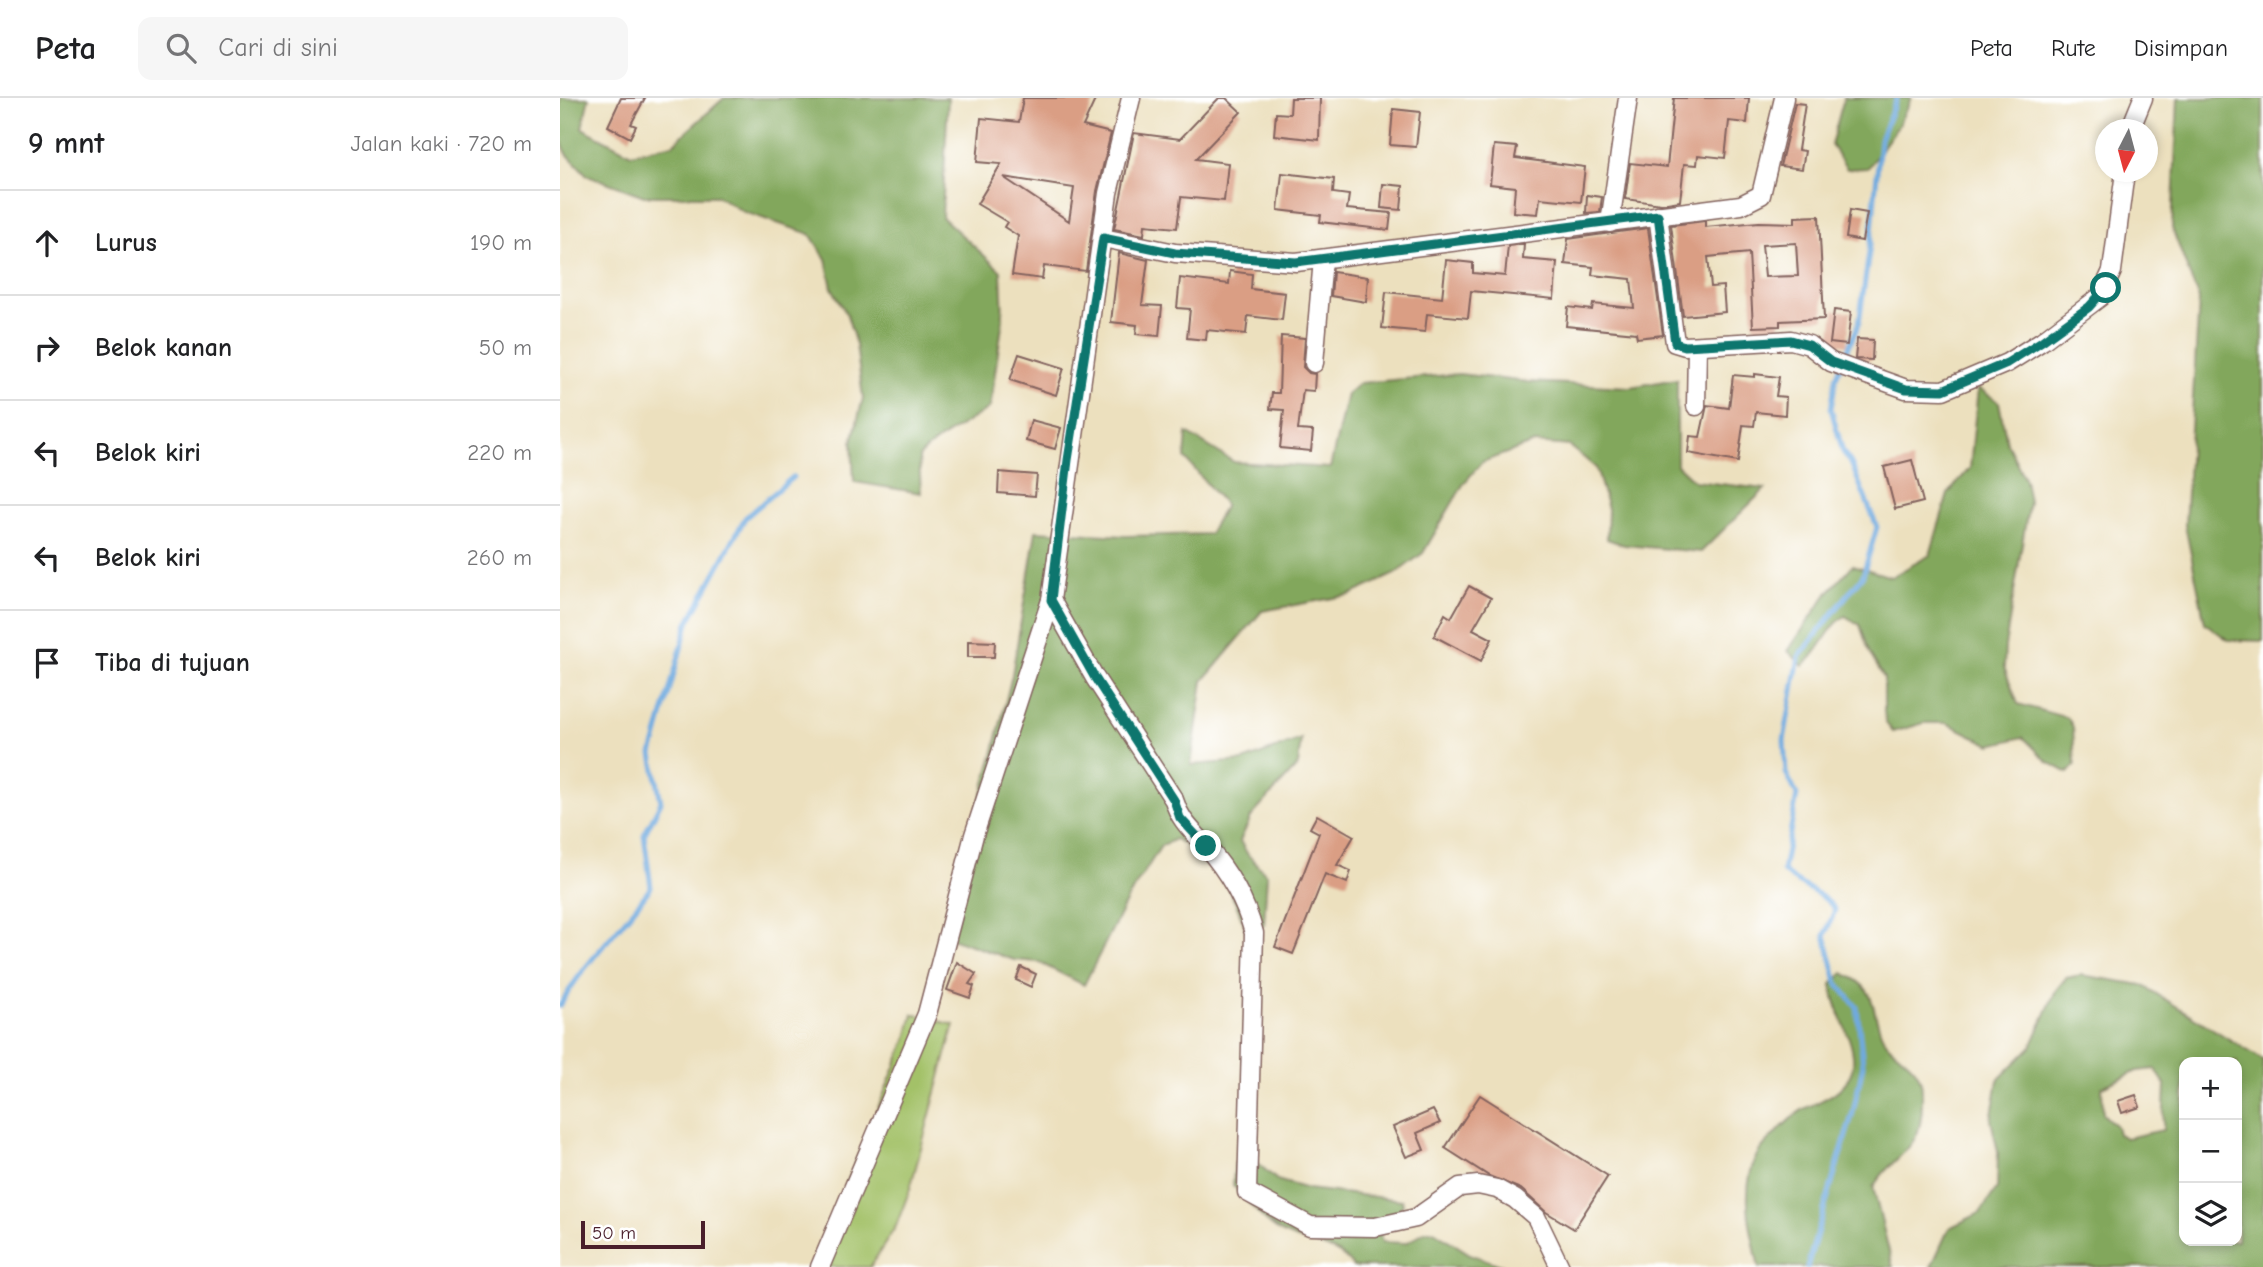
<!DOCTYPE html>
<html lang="id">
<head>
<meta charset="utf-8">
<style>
  body { margin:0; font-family:"Comic Neue",sans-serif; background:#f6f6f6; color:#202124 }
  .controls { position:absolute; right:21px; bottom:21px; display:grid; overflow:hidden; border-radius:14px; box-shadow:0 4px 10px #0003 }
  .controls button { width:63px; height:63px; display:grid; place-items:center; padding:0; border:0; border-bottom:2px solid #e0e0e0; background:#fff; color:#202124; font:35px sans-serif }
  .compass { position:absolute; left:1535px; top:21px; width:63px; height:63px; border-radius:50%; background:#fff; box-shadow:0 4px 10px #0003; rotate:186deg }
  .scale { position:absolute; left:21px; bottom:18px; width:124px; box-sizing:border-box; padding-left:7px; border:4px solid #4a1f2b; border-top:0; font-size:19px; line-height:24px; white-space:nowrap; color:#4a1f2b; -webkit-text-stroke:5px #fff; paint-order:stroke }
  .stop { position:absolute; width:21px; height:21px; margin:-16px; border:5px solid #0f766e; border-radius:50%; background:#fff }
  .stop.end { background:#0f766e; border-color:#fff; box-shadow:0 2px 7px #0008 }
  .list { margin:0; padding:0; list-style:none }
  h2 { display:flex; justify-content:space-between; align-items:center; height:91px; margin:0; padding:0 28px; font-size:30px }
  h2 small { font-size:23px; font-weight:400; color:#757577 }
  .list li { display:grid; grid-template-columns:46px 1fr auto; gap:21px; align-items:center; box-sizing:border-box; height:105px; padding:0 28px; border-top:2px solid #e0e0e0 }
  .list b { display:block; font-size:26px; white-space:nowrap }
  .list em { font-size:23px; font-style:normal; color:#757577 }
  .icon { flex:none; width:38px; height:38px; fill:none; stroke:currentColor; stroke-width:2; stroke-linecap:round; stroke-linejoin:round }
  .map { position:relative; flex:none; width:1703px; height:1169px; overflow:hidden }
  header { display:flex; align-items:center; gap:42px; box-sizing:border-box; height:98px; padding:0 35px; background:#fff; border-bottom:2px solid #e0e0e0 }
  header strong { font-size:33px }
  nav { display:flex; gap:38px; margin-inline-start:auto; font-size:24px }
  .search { width:490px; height:63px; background:#f6f6f6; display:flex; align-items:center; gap:18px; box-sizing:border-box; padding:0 24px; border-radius:14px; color:#757577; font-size:26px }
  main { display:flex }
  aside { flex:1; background:#fff }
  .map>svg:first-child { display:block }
</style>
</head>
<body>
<header>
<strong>Peta</strong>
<div class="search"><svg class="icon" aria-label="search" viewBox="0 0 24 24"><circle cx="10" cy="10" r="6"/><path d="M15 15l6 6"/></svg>Cari di sini</div>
<nav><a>Peta</a><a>Rute</a><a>Disimpan</a></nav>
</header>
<main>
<aside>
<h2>9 mnt<small>Jalan kaki · 720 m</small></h2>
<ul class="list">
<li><svg class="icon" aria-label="ahead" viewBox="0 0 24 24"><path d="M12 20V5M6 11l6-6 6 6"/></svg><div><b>Lurus</b></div><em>190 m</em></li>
<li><svg class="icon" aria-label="right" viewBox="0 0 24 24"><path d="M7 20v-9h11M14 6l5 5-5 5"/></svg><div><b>Belok kanan</b></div><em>50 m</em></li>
<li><svg class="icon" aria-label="left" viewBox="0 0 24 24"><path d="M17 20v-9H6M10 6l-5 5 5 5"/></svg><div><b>Belok kiri</b></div><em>220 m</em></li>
<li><svg class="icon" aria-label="left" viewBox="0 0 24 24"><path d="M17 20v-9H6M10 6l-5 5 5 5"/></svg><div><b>Belok kiri</b></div><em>260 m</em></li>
<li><svg class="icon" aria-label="arrive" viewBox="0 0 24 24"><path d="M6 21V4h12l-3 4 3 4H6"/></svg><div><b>Tiba di tujuan</b></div></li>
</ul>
</aside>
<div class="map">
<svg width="1703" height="1169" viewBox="0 0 1703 1169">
  <rect width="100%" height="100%" fill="#fff"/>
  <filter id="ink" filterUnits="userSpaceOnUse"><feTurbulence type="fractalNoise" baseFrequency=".0143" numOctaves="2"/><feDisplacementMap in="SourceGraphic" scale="14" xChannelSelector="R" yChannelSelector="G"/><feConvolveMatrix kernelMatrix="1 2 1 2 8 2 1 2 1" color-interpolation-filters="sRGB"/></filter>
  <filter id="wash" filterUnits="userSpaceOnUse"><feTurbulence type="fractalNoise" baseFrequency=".00686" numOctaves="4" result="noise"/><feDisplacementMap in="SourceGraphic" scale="28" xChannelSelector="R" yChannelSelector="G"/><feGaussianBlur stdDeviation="1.57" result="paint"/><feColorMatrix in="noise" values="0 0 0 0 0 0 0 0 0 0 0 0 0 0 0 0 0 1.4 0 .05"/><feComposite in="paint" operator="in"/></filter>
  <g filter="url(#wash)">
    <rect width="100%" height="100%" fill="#ece0be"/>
    <path fill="#a3c168" stroke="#76704a" stroke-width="2" d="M353,916L394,927L350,1091L336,1128L310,1169H252L347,940Z"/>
    <g fill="#82a75c" stroke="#666344" stroke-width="2" fill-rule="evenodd">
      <path d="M0,0H29L22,30L71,56L113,46L164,0H388L382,119L441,173L443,221L430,309C407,326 378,338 359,359L361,395L294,384L292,344L303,300L296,247L287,217L272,190L266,161L250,136L184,114L157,98H84L27,77L7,56L0,41Z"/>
      <path d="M1284,0H1351L1338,28L1308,70L1287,71L1271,47Z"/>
      <path d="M1618,0H1703V543L1668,542L1645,525L1625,427L1639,202L1612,130Z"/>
      <path d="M899,276L968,284L1070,289L1117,281V367L1134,383L1205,391L1141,454L1064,447L1047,441L1048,411L1036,370L1010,348L974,345L922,364L904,385L863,455L835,476L790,497L702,513L643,583L631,667L683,663L741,641L738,667L691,719L680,743L688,757L707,777L704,826L688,840C677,798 656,761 615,741L601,748L568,800L524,887L478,864L454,862L382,837L433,657L452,577L476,433L566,438L649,436L665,407L625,360L627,335L674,364L770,370L787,296L800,285Z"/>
      <path d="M1418,290L1439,304L1447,345L1465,382L1469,404L1445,548L1444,569L1458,606L1508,620L1513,629L1515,667L1508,675L1488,664L1463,639L1431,647L1387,625H1364L1333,634L1326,625L1324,614V580L1310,556L1300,527L1285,518C1266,531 1262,552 1243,568L1228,553L1266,497L1293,467L1331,479L1370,457L1388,396L1410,370Z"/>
      <path d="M1283,875C1317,890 1310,905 1321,935C1327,952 1348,959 1357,974C1363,984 1362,994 1362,1005C1362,1056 1336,1052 1313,1089L1333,1169H1199C1191,1135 1180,1093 1196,1059C1200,1050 1209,1042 1216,1035C1225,1026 1233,1017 1244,1011C1262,1002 1281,996 1290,977C1303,951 1273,915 1272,886Z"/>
      <path d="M1521,877L1582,887L1703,962V1169H1371L1389,1130L1420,1115L1437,1090L1438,1054L1431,1022L1438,982L1471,949L1496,892L1506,880ZM1624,964H1677V1143H1624ZM1595,971L1605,986L1603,1032L1566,1040L1558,1036L1556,1028L1543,1016L1542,989L1577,973Z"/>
      <path d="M695,1063L717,1082L748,1091L842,1102L843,1107L819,1132L822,1144L846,1145L866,1133H874L910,1156L946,1169H793C778,1146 749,1148 725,1136C704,1126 689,1104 673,1087L675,1064Z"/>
    </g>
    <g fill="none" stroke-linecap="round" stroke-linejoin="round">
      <g stroke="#6faadf" stroke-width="5">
        <path d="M0,908C23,865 62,830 91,789L84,737L101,704L92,656L128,525L185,420L233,379"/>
        <path d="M1247,1169L1293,1014L1303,967L1297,909L1277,885L1265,837L1275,812C1265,795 1239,789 1223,773L1237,697L1226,675L1224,642L1239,559L1303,477L1317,429L1291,365L1283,354L1271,311L1276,279L1299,225L1312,133L1320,41L1337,0"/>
      </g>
    </g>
    <g id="blocks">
      <g fill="#da9e84" fill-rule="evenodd">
        <path d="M61,0H85L71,26L76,28L70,40L48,28Z"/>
        <path d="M463,0H536L523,28L551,35L537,93L526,173L484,168L482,181L452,177L458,138L444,129L447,124L417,106L441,66L417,64L421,20L459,24ZM443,79L514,90L509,123Z"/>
        <path d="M659,0H666L681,14L636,61L668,65L664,103L621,99L617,130L585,127L584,137L554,131L574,35L620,41Z"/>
        <path d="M731,0H760L759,42L714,37L716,15L730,16Z"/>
        <path d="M1114,0H1189L1187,25L1169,23L1165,60L1138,57L1137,67L1124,66L1120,103L1101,106L1065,101L1070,65L1107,69Z"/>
        <path d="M1235,5L1245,6L1238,52L1245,53L1242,71L1220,68Z"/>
        <path d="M833,11L860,14L856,49L830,47Z"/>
        <path d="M934,47L957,49L955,60L1025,69L1021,104L980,100L978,116L953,114L955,89L930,86Z"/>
        <path d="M722,75L774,81L773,95L789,97L787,111L831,115L829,132L760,124L761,117L718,112Z"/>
        <path d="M823,86L843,88L841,112L821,110Z"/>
        <path d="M1027,97L1042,99L1040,114L1026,115Z"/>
        <path d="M1290,112L1307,115L1302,143L1286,140Z"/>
        <path d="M1259,118L1264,221L1220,223V228L1193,229L1189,155L1148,159L1151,189L1163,188L1165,214L1123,218L1111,127L1145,123V129L1199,124L1235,125V119ZM1236,145L1238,178L1205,179L1202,147Z"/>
        <path d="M1088,130L1103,237L1077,240L1076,235L1006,228L1008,209L1032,212L1033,206L1074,210L1071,181L1032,177L1033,169L1005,166L1008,141Z"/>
        <path d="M964,146L963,161L997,164L994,201L911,193L908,220L867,216L865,234L822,230L826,194L882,200L886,162L913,165V175L945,178L948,148Z"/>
        <path d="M559,155L588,162L582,207L602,208L599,238L576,236L577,227L551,224Z"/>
        <path d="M670,173L692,176L691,191L725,195L722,222L688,218L686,236L647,232L646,242L627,240L630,211L617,210L620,180L669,186Z"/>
        <path d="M773,174L808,179L806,204L771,198Z"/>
        <path d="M1274,212L1291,214L1287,247L1270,245Z"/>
        <path d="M721,238L745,240L743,269L749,275L755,276L754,293L743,292L738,332L753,333L751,353L720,350L724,312L710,311L712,295H719Z"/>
        <path d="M1297,241L1313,242L1312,262L1295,261Z"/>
        <path d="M459,256L504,270L496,297L450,282Z"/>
        <path d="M1195,276L1219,279L1216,298L1226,299L1225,317L1196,314L1194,328L1183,327L1178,364L1128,355L1130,338L1140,339L1147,307L1169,310L1173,277L1195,279Z"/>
        <path d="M471,322L501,330L495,351L466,343Z"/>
        <path d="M1352,362L1363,404L1335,411L1324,369Z"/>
        <path d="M439,374L477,377L475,398L438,395Z"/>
        <path d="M909,488L931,500L913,531L932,541L921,563L874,538L885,516L891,520Z"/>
        <path d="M408,543L435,544L434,559H408Z"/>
        <path d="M757,717L794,738L777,767L791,773L787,785L765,776L733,856L715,849L759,735L750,730Z"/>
        <path d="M397,864L416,876L409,886L414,888L410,900L387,892Z"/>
        <path d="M461,869L476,876L471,889L456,882Z"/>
        <path d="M920,997L1048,1078L1014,1131L986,1114L961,1091L929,1078L885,1050Z"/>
        <path d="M1576,997L1580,1009L1562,1015L1558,1003Z"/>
        <path d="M873,1012L880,1025L857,1035L864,1052L846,1059L833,1029Z"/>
      </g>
    </g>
  </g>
  <g filter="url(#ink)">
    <use href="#blocks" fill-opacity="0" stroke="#83635e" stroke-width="2"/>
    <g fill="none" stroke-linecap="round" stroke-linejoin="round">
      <defs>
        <g id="minor">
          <path d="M1570,32L1583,0"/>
          <path d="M1098,117L1115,245L1125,248L1231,242L1249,247L1271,264L1346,291L1383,292L1447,265L1482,243L1540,199L1552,173L1565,74"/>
          <path d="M1050,125L1068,0"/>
          <path d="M543,140L615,155L736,164L1181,107L1201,97L1224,0"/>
          <path d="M754,265L763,161"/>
          <path d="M1136,308L1137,248"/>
          <path d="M491,502L535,580L614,702C620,723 632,732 645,747C669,774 685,801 694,835L687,1094L750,1128L815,1129L856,1120L900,1089L918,1087L937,1091L955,1101L976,1119L1000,1169"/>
          <path d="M260,1169L367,916L414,737L491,502L548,95L571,0"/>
        </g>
      </defs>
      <use href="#minor" stroke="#83635e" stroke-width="21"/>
      <use href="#minor" stroke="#fff" stroke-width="18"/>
    </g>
  </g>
  <g fill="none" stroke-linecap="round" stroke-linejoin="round" filter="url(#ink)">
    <path stroke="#0f766e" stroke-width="9" d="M646,748L620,720L614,702L535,580L491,502L508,362L543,140L615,155L736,164L1098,117L1115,245L1125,248L1231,242L1249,247L1271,264L1346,291L1383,292L1447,265L1482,243L1529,209L1546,190"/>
  </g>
</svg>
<div class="controls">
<button>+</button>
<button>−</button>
<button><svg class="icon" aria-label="layers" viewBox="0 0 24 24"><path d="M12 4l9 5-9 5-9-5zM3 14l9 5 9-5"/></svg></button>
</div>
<svg class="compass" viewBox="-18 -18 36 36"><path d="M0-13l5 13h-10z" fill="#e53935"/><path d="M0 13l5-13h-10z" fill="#757577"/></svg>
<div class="scale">50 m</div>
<div class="stop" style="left:1546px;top:190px"></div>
<div class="stop end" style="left:646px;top:748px"></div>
</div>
</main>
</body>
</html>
